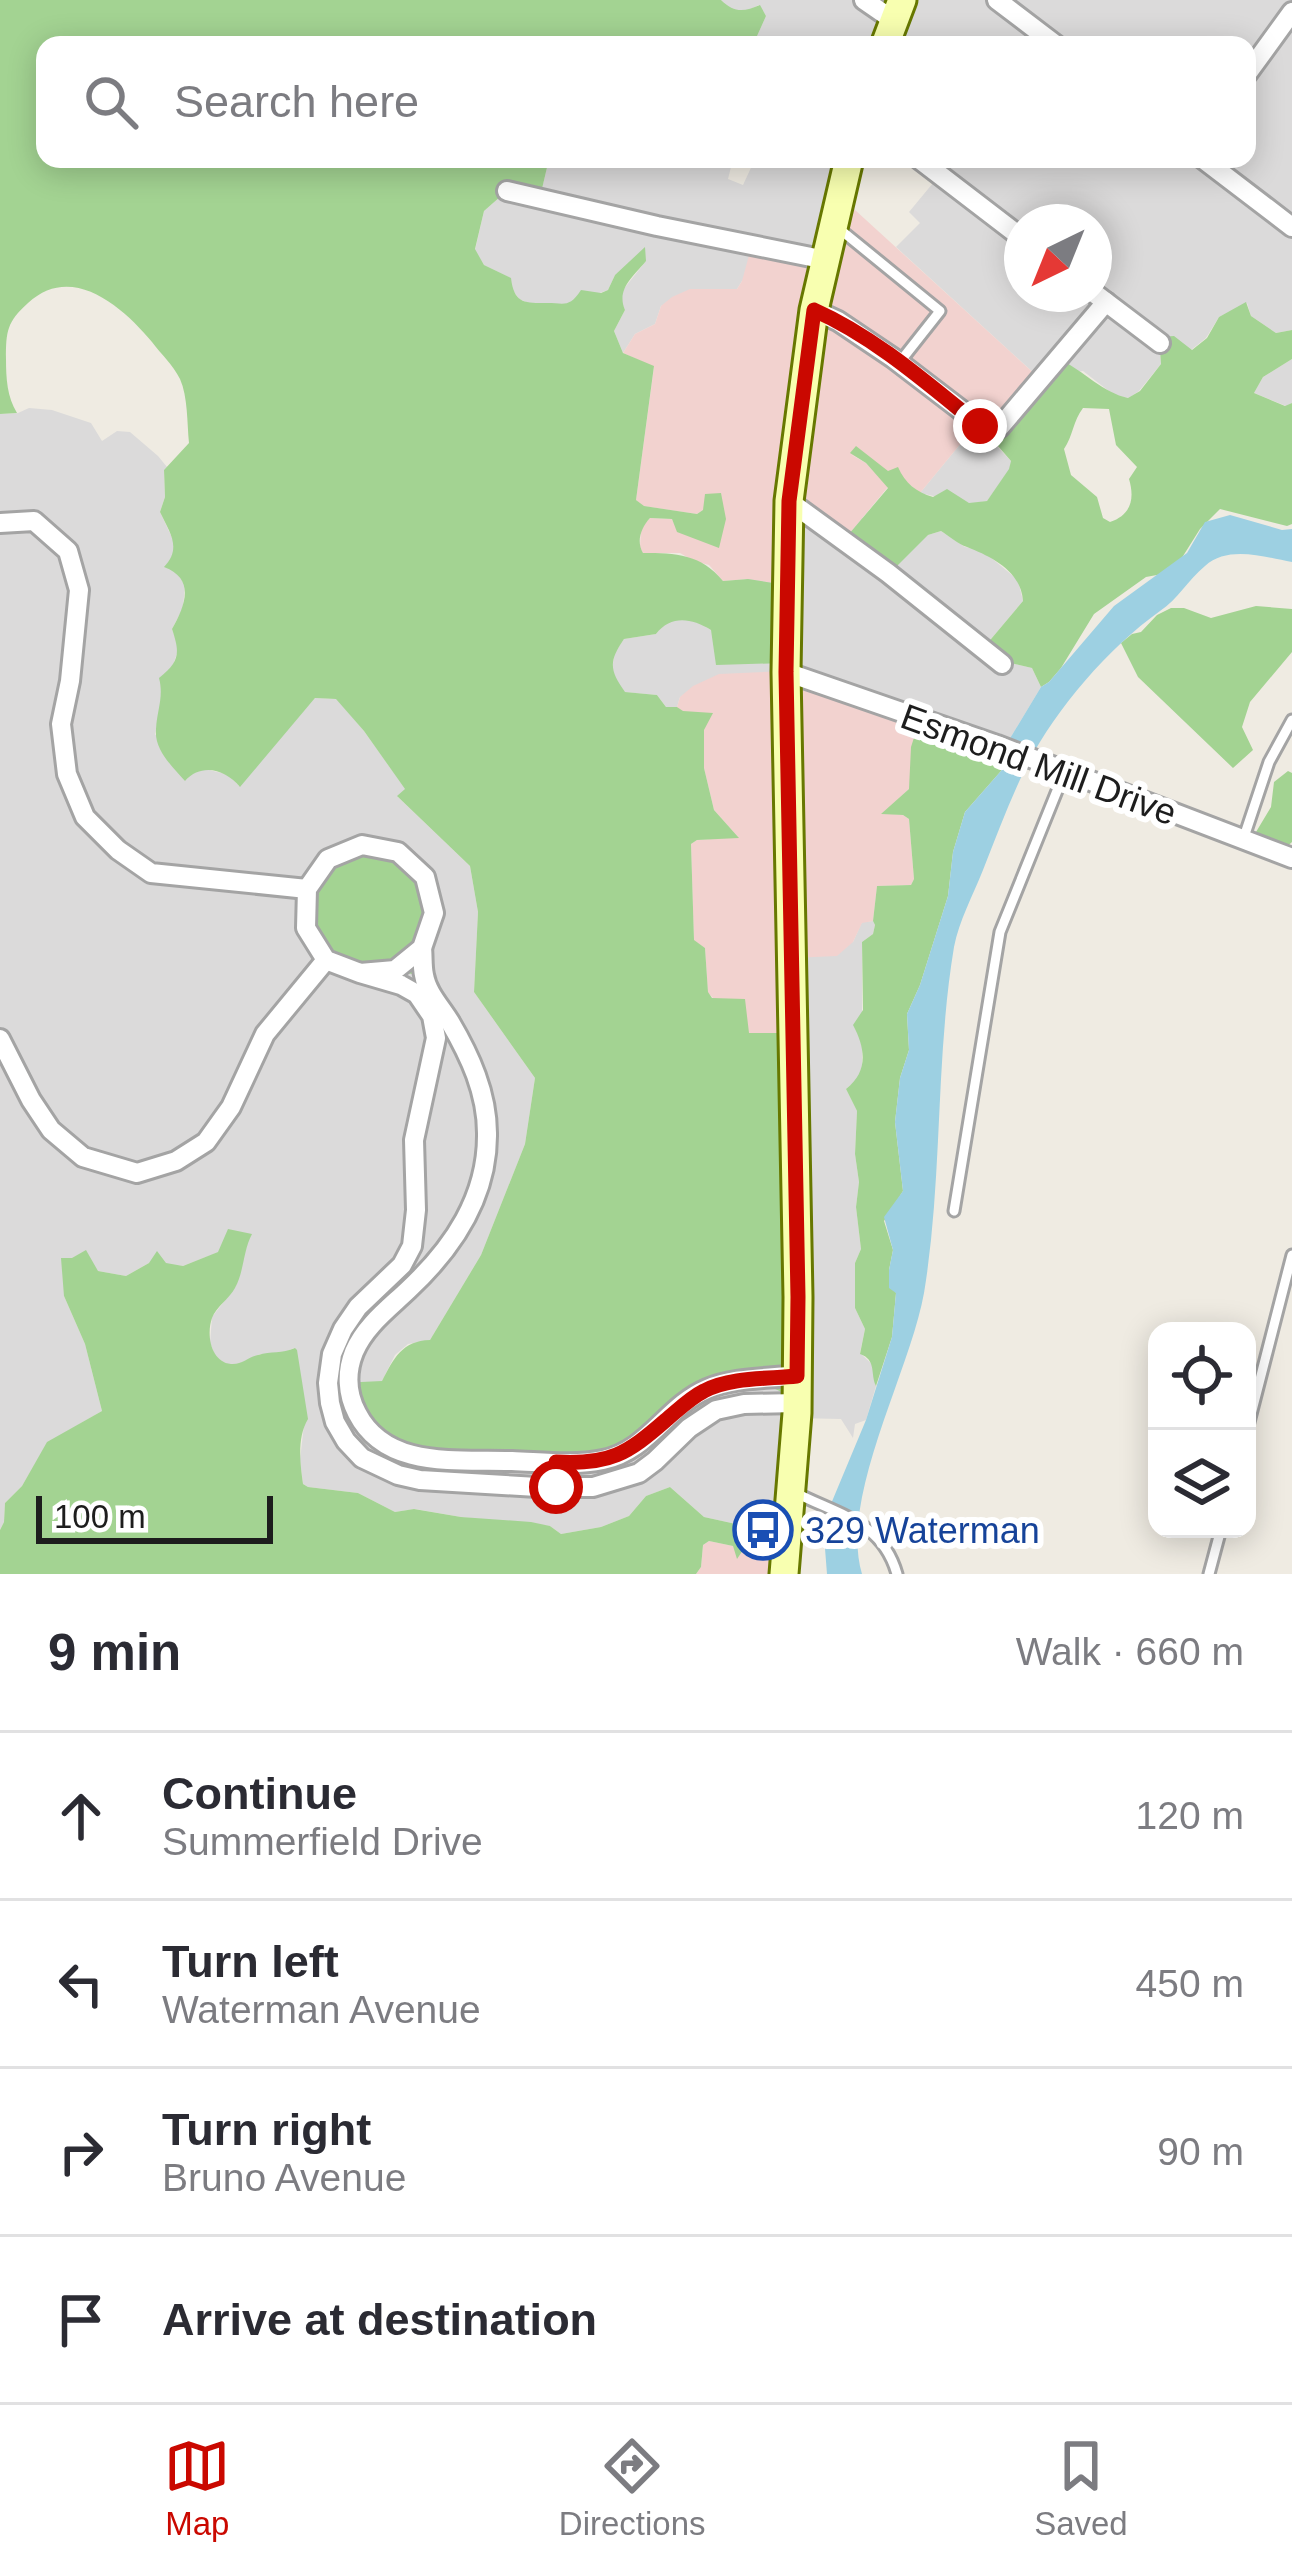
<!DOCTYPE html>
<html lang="en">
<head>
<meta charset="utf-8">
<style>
  body { margin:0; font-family:Arial,sans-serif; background:#f2f2f3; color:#2b2b33 }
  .controls { position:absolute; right:36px; bottom:36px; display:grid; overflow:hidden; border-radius:24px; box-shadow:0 6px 30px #0003 }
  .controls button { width:108px; height:108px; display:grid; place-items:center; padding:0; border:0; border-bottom:3px solid #e1e1e2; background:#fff; color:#2b2b33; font:60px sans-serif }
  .compass { position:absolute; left:1004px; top:204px; width:108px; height:108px; border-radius:50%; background:#fff; box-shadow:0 6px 30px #0003; rotate:223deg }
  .scale { position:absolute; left:36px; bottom:30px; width:237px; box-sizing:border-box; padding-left:12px; border:6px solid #1d1d1d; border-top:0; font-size:33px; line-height:42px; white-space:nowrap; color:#1d1d1d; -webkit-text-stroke:9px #fff; paint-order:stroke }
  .stop { position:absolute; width:36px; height:36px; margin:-27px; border:9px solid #ca0800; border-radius:50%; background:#fff }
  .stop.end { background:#ca0800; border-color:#fff; box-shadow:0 3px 12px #0008 }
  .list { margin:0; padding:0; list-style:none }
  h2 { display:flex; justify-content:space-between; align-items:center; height:156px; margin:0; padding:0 48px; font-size:51px }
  h2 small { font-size:39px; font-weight:400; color:#7c7c81 }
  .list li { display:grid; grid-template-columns:78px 1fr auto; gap:36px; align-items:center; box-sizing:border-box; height:168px; padding:0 48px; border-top:3px solid #e1e1e2 }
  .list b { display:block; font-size:45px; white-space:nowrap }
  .list p { margin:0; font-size:39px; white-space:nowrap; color:#7c7c81 }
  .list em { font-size:39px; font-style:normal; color:#7c7c81 }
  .icon { flex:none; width:66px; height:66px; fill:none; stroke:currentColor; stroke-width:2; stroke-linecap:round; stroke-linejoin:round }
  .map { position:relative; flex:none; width:1292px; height:1574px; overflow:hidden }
  .search { position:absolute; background:#fff; box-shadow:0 6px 30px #0003; left:36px; right:36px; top:36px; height:132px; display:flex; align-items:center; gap:30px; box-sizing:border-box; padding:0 42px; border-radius:24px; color:#7c7c81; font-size:45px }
  .sheet { height:828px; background:#fff }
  nav { display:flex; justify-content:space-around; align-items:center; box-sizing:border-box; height:168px; border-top:3px solid #e1e1e2; background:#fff; font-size:33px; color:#7c7c81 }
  nav a { display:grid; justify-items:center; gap:6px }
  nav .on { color:#ca0800 }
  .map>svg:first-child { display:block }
</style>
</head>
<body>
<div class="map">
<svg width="1292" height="1574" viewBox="0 0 1292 1574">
  <rect width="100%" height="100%" fill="#efebe2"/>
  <g fill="#dbdada" fill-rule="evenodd">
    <path d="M721,0H1292V330L1276,333L1251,316L1247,303L1219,317L1206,338L1191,350L1159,337L1161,364L1139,391L1129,398L1114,395L1083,371L1038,377L896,247L920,223L909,212L943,171L931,159H1247V45H753L766,16L759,5L744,12L728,8ZM1022,222H1094V294H1022Z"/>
    <path d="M549,159H733L728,179L743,185L755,159H850L827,256L742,281L737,289H691L661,306L655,324L635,334L623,353L614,331L625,310L621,301L622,291L646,261L615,275L608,290L563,306L548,303L533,305L519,299L510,286V278L484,265L475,250L484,211L509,189L541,193Z"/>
    <path d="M1292,359V403L1286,406L1254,393L1263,377Z"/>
    <path d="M29,408L52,410L91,423L102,441L117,431L130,432L158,456L167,467L164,470L165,497L160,512L175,544L173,558L176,571L185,585L183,608L172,629L179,648L163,694L155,734L186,780L192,773L205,769L230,775L239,786L315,698L337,699L364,731L406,790L398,797L470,866L478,912L474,992L535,1078L525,1144L481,1255L430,1340L408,1344L395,1355L382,1381L341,1409L365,1443L649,1448L685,1408L790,960L853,942L862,922L873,921L875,925L873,934L862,942V1068L859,1078L846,1089L857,1111L855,1154L859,1182L856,1207L861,1249L855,1263V1308L865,1329L860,1353L873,1365L876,1386L866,1420L855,1424L853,1438L841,1419L795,1418L785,1524L745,1526L704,1517L670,1487L646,1496L629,1516L601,1527L561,1534L550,1526L461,1517L415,1509L395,1512L358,1493L308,1487L303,1484L300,1460L304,1424L294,1348L281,1354H260L239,1364H227L216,1358L210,1343L212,1317L236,1286L244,1249L251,1235L219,1252L183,1266L149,1263L126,1276L98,1271L64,1296L85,1344L102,1411L47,1443L22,1486L5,1503L4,1522L0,1530V414L18,413Z"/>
    <path d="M976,425L1011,461L1010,469L987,501L969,504L920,493Z"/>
    <path d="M791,499L928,535L941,531L965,547L980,550L989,556L1018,580L1023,601L986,645L1002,661L1032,668L1041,687L1006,745L784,671L680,697L677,707H666L657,695L624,692L612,674L614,654L624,639L656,634L662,626L673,620H694L711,630L714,637Z"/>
  </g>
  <g fill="#f2d2cf">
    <path d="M843,199L1038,377L995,428L976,425L920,493L903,479L850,454L866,463L888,487L849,534L798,499L779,584L748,579L723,581L709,565L694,561L680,553H643L640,547L641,528L650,518L672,519L678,532L703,510L697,514L643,506L636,500L654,367L623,353L635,334L655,324L661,306L672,297L690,289H737L742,281L751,248L824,261Z"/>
    <path d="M783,671L921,716L909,789L883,813L903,815L909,819L914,879L911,885L877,886L873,921L862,923L853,942L837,956L792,958L790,1033H748L708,993L705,948L694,941L691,844L697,840L738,837L714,810L704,768V730L677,707L680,697L693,686L719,674Z"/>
    <path d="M709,1541L733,1546L735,1550H783L782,1574H696L701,1567L703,1545Z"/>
  </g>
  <g fill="#a3d392" fill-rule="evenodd">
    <path d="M0,0H721C734,13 744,12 760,5L766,16L753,45H45V159H549L541,193L509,189L484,211L475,249L484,265L511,278C514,304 525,303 547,303C565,303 569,308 581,290L601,293L608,290L615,275L645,247L646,261C633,277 616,289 625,310L614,331L623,353L654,366L636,500L644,506L697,514L703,510L705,494L721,493L726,519L719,548L677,532L672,519L650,518C641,528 636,541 643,553C676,553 701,554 723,581L748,579L779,584L784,663L716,665L711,630C691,618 671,615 656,634L624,639C609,661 609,670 625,692L657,695L666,707H677L683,711L713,713L704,730V768L714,810L739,838L697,840L691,844L694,940L705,948L708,992L712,998L745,999L749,1033H790L791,1396L752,1379L685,1408L649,1448L637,1458L606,1468L539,1472L534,1469L396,1460L365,1443L356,1431L339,1403L340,1383L382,1381C394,1358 402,1341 430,1340L481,1255L525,1144L535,1078L474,992L478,912L470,866L397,796L405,789L364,731L336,699L315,698L240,787C226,770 202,762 185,781C172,766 154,750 156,729C157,710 164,697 159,678C180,661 180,653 172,629C185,606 196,579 164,567C182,548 170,533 160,512L165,497L164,470L189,443C187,423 188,397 180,379C173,365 161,354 152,342C123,307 72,262 28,303C7,322 6,331 6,359C6,378 7,397 17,413L0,414Z"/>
    <path d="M1246,302L1251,316L1276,333L1292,330V359L1263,377L1254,393L1285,406L1292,403V524L1287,526L1220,509L1200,529L1173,572L1146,577L1094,614L1061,668L1049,682L1041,687L1032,668L1002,661L986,645L1023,601C1021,571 992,557 967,547C958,544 949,536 941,531L928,535L893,570L849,534L888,488L866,463L850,453L856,446L888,471L898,467C905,483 916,492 933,497L947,489L969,503L987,501L1009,469L1011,461L991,438L1060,359C1083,371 1104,393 1128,398L1140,391L1161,364L1159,337L1174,336L1192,350L1207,338L1219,317ZM1083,408L1109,409L1116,445L1137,467L1129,479C1135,499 1131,515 1110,522L1103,518L1097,497L1071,475L1064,449C1073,436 1073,421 1083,408Z"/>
    <path d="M1256,606L1292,609V652L1250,702L1242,727L1253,750L1233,768L1138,677L1121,643L1132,634L1141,632L1157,615L1171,608H1184L1211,618Z"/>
    <path d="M921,716L987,736L990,731L1014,750L1001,771L965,812L953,852L948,896L920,985L907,1014L909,1050L900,1078L895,1122L903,1191L884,1221L893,1250L889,1270L896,1293L892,1337L876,1386C870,1374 877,1360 860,1354L865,1329L855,1308V1263L861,1249L856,1207L859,1182L855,1154L857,1111L846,1089C868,1072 866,1049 853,1025L863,1010L862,942L873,934L875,925L873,921L877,886L911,885L914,879L909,819L903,815L881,814L909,789L911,747Z"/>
    <path d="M1288,771L1292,773V842L1277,856L1253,837L1271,807L1274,782Z"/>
    <path d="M349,847L414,862L439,908L423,975L353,968L317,956L308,886Z"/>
    <path d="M228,1229L252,1234C243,1251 244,1272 235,1288C229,1299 216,1307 212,1318C206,1335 211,1362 231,1364C242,1365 248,1357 258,1355C271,1351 282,1354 295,1348L297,1350L308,1419C297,1437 300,1463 303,1484L308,1487L358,1493L395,1512L414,1509L461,1517L531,1522L550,1526L561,1534L601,1527L629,1516L646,1496L670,1487L704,1517L745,1526L785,1524L783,1550H743L737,1559L733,1546L709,1541L703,1545L701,1567L696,1574H0V1530L4,1522L5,1503L22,1486L47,1442L102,1411L85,1344L64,1296L61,1258H72L86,1250L98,1271L126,1276L149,1263L157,1251L166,1263L183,1266L218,1252Z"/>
  </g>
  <path fill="#9dd0e2" d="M1230,515L1282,530L1292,529V562C1264,557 1228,545 1205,566C1188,580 1178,599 1160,611C1107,649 1054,711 1025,769C1009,802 996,837 983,870C973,895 959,921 954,947C935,1061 943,1178 924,1293C910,1372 839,1498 862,1574H827L823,1523L866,1420L892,1337L896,1293L889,1288V1270L893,1250L884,1217L903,1191L895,1122L900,1078L909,1050L907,1014L920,985L948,896L953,852L965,812L1001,771L1014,751L1006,745L1041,687L1049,682L1114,606L1187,553L1205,522Z"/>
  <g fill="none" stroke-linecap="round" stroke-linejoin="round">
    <defs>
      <g id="service">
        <path d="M837,227L940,311L899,363"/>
        <path d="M1243,840L1269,762L1292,720"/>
        <path d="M954,1211L1000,932L1065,771"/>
        <path d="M1247,1430L1292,1255"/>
        <path d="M794,1492C838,1515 882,1521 897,1574"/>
        <path d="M1209,1574L1221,1529"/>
      </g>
      <g id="minor">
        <path d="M864,0L893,20"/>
        <path d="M997,0L1056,45"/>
        <path d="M1247,74L1292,12"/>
        <path d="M919,159L1022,238"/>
        <path d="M1203,159L1292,227"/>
        <path d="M507,191L657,226L826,260"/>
        <path d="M1094,293L1160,343"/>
        <path d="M814,310L838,321L893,358L991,433L1000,427L1106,302"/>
        <path d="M789,501L888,573L1002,664"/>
        <path d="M0,523L34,521L68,551L79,590L70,681L61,724L67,774L85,817L118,850L151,873L307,889"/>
        <path d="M786,672L997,745L1292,858"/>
        <path d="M422,948C423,956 422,966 424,975C427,993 441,1007 450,1022C470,1056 487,1093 487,1133C488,1197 453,1248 408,1290C388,1309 365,1326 354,1352C346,1372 347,1394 357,1413C386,1470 458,1459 512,1461C542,1462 574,1466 603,1460C648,1451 667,1406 707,1389C734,1377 769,1379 797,1375"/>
        <path d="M360,973L395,970L422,948L434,913L425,877L398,852L362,845L328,859L307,889L306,928L326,960L360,973L401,985L417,994L432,1016L436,1038L414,1140L416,1210L412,1246L402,1265L358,1307L343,1329L332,1354L328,1383L330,1403L335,1422L346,1441L362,1458L398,1475L420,1480L537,1487H593L639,1473L655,1461L689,1428L716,1410L744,1404L797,1403"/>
        <path d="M0,1039L31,1100L51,1130L83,1157L137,1173L176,1161L206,1142L231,1107L265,1034L326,960"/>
      </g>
      <g id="secondary">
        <path d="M885,45L902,0"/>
        <path d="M784,1574L797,1413L798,1297L786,672L789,501L814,310L849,159"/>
      </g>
    </defs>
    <use href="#service" stroke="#a4a4a4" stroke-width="15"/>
    <use href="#minor" stroke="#a4a4a4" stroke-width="24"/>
    <use href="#secondary" stroke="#677800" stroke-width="33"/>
    <use href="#service" stroke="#fff" stroke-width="9"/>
    <use href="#minor" stroke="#fff" stroke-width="18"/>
    <use href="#secondary" stroke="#f8ffb0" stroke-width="27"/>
  </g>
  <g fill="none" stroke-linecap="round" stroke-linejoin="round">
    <path stroke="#ca0800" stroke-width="15" d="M556,1487V1462C610,1465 627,1454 666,1420C678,1410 690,1398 704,1391C730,1377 767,1379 797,1376L798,1297L786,672L789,501L814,310C875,337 928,384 980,426"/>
  </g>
  <defs>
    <symbol id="bus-ring" viewBox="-11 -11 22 22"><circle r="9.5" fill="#fff" stroke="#1a4fb4" stroke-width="1.5"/><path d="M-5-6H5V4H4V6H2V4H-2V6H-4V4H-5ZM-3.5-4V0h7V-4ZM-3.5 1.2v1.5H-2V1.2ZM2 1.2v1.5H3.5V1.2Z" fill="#1a4fb4"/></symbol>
  </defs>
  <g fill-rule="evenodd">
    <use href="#bus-ring" x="730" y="1497" width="66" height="66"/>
  </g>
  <g text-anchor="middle" stroke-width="12" stroke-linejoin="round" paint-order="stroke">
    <g font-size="36" fill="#1d1d1d" stroke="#fff">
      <text transform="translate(1039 764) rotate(20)" y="13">Esmond Mill Drive</text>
    </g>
    <g font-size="36" fill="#164399" stroke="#fff" text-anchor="start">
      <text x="805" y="1543">329 Waterman</text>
    </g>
  </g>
</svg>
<div class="controls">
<button><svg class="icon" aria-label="locate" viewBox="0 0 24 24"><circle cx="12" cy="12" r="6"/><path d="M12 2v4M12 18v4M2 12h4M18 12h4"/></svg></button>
<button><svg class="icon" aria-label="layers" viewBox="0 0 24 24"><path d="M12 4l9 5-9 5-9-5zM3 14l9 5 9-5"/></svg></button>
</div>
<svg class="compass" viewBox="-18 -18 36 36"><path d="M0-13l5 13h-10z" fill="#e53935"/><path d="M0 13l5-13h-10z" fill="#7c7c81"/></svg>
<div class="scale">100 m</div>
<div class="stop" style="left:556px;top:1487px"></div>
<div class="stop end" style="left:980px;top:426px"></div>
<div class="search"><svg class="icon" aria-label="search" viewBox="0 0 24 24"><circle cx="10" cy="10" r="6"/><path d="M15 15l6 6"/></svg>Search here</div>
</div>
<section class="sheet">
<h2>9 min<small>Walk · 660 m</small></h2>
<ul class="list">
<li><svg class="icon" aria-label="ahead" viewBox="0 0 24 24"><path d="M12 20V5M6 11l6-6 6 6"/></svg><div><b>Continue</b><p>Summerfield Drive</p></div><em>120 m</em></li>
<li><svg class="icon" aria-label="left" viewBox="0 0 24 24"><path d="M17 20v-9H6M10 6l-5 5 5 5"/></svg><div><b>Turn left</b><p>Waterman Avenue</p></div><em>450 m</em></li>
<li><svg class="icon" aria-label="right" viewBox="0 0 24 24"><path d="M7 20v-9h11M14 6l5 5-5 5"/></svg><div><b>Turn right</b><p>Bruno Avenue</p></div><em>90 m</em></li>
<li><svg class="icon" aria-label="arrive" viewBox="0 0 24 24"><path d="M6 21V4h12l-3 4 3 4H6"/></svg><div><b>Arrive at destination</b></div></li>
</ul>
</section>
<nav>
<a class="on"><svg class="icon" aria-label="map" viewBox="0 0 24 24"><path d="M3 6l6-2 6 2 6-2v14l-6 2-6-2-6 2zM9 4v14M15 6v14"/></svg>Map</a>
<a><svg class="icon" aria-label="directions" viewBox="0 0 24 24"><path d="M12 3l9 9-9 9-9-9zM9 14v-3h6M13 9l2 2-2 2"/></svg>Directions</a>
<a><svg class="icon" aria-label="saved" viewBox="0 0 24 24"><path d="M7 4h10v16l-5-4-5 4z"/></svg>Saved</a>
</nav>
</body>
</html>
